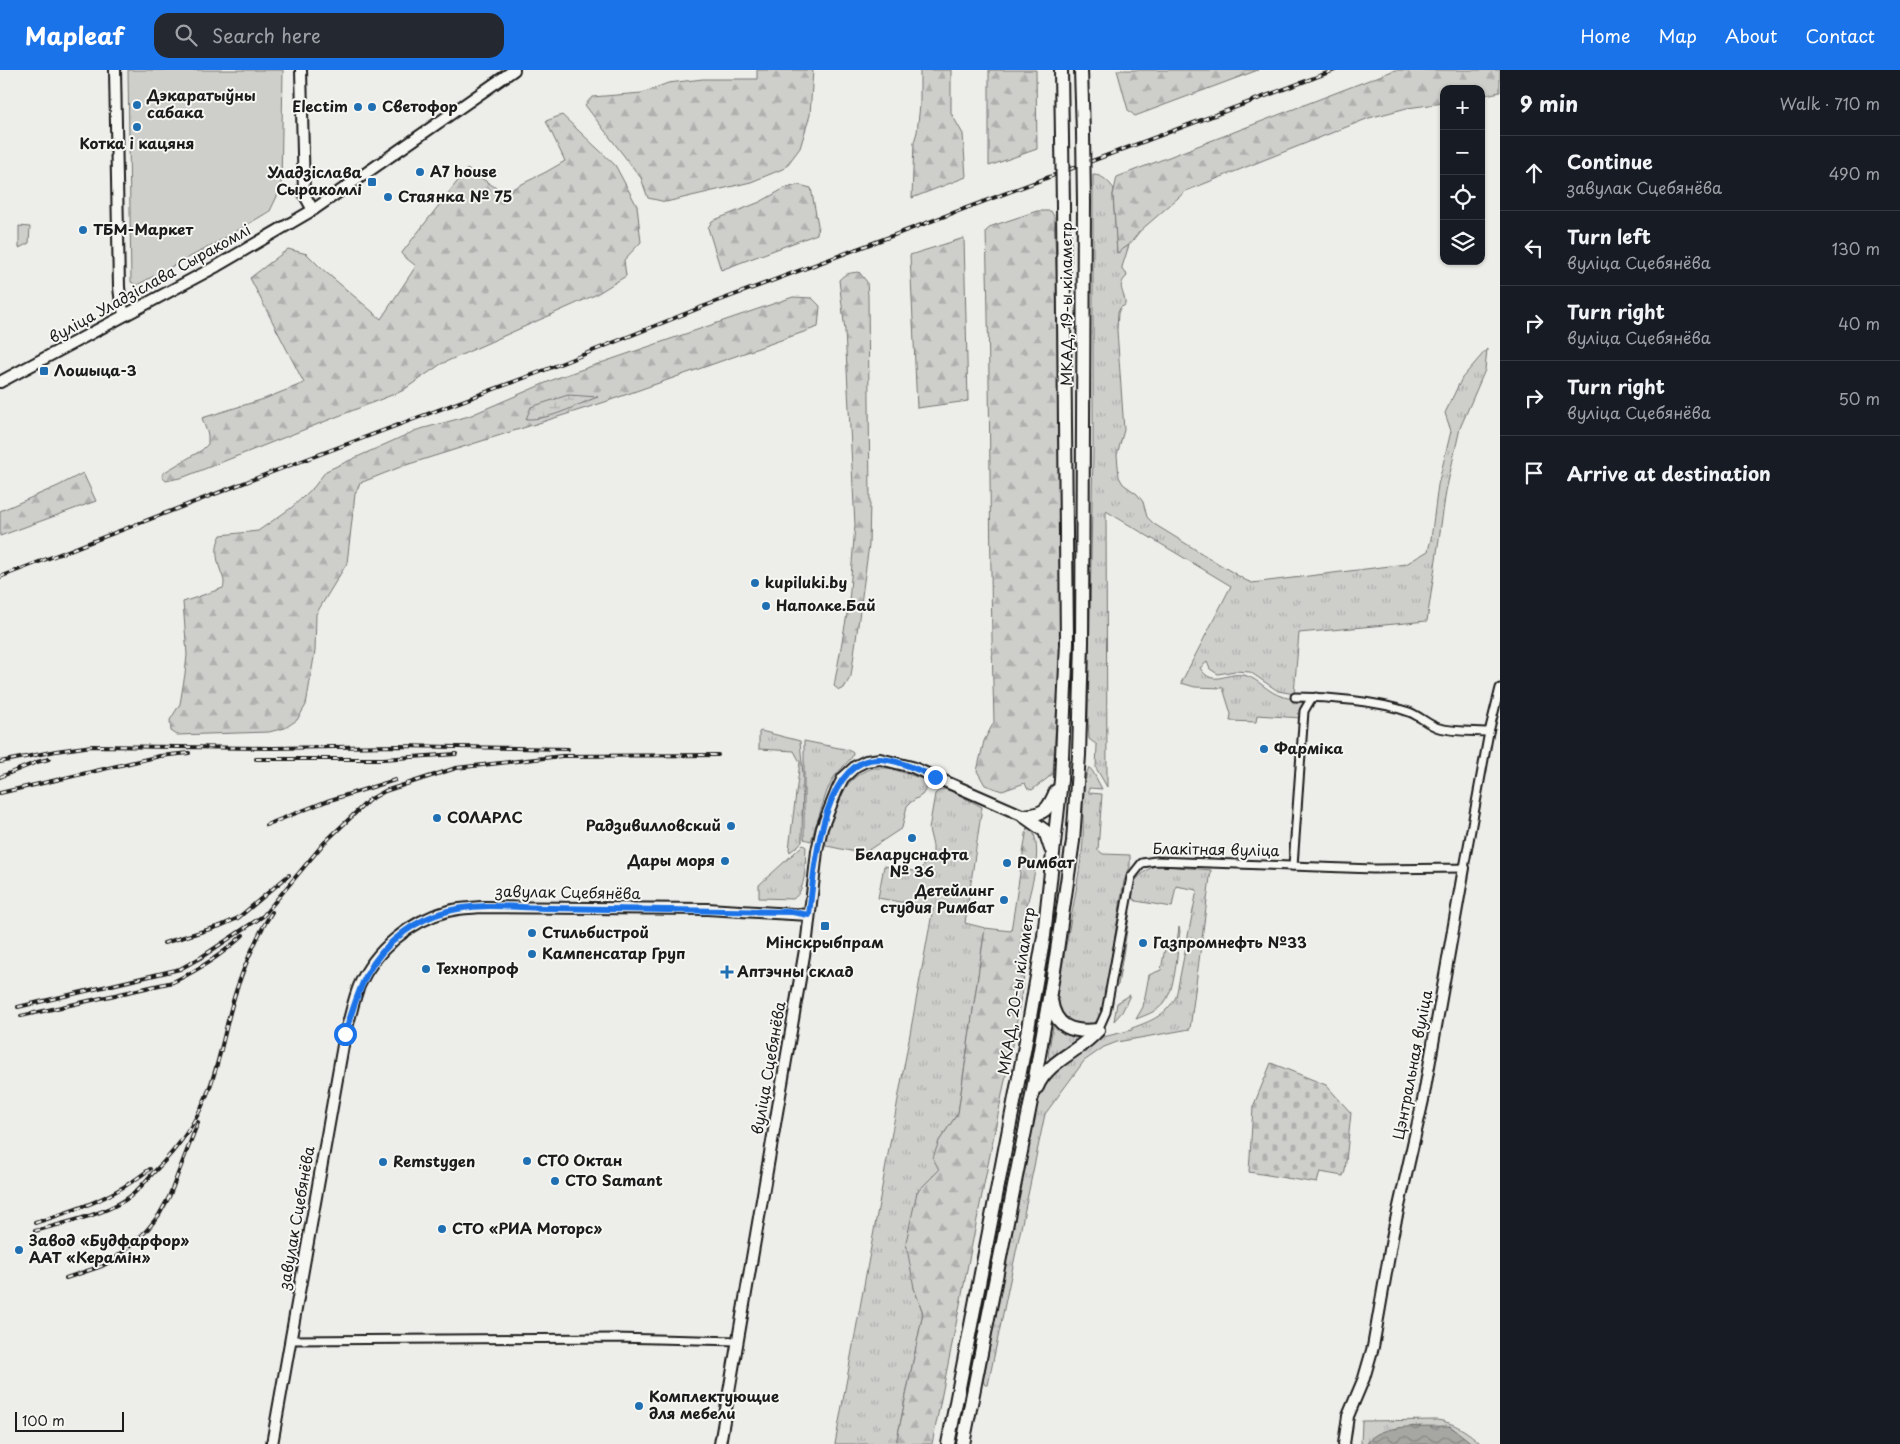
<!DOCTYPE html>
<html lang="en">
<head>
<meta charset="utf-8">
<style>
  body { margin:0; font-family:"Playpen Sans",sans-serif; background:#242831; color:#f1f3f6 }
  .controls { position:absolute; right:15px; top:15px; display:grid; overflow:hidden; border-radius:10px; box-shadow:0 1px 4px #0004 }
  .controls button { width:45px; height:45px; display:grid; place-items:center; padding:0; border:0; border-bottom:1px solid #363941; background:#171b24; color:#f1f3f6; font:25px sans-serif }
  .scale { position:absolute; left:15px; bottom:12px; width:109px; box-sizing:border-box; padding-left:5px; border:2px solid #1c1c1c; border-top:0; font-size:14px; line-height:18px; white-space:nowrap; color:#1c1c1c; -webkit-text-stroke:4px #f6f6f2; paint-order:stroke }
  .stop { position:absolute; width:15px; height:15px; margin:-11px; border:4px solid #1a73e8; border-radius:50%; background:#fff }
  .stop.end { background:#1a73e8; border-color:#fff; box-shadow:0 1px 5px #0008 }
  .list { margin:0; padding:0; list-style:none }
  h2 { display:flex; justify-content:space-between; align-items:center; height:65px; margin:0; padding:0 20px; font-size:21px }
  h2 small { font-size:16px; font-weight:400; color:#9ea1a6 }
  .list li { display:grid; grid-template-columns:32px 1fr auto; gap:15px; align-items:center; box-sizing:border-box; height:75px; padding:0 20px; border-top:1px solid #363941 }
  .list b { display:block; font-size:19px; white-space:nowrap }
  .list p { margin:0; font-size:16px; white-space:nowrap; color:#9ea1a6 }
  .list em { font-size:16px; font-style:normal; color:#9ea1a6 }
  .icon { flex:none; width:28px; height:28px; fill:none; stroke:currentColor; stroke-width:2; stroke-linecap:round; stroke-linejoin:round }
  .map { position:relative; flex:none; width:1500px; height:1374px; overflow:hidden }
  header { display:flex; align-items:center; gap:30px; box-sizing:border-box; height:70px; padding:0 25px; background:#1a73e8; color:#fff }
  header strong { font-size:24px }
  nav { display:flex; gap:28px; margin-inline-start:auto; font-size:18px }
  .search { width:350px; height:45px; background:#242831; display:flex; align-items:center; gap:12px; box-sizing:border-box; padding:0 18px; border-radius:15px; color:#9ea1a6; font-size:19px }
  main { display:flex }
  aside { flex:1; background:#171b24 }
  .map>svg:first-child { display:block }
</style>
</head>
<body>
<header>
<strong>Mapleaf</strong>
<div class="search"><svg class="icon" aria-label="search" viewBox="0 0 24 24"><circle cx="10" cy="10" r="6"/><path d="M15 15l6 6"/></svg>Search here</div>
<nav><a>Home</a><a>Map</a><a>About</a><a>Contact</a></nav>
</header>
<main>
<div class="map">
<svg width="1500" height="1374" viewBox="0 0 1500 1374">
  <defs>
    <pattern id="grass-tufts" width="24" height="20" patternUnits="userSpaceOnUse" patternTransform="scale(1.25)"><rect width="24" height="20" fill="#cececb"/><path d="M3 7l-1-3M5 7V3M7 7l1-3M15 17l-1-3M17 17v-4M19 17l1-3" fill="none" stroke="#b0b0ae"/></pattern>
    <pattern id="forest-firs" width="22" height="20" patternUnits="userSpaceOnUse" patternTransform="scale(1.25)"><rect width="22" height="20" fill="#cececb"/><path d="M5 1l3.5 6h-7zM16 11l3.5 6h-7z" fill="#b0b0ae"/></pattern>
    <pattern id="wetland-marsh" width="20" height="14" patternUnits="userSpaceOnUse" patternTransform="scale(1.25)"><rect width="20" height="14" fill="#cececb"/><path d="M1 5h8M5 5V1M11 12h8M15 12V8" fill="none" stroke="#b0b0ae"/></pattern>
    <pattern id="cemetery-stones" width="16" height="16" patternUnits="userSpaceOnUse" patternTransform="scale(1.25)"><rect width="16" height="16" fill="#cececb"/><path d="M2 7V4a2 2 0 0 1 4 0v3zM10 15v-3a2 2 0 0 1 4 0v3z" fill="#b0b0ae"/></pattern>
    <pattern id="water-waves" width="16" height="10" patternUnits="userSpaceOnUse" patternTransform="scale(1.25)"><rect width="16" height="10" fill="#a6a6a3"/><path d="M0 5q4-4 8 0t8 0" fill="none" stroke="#868684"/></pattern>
  </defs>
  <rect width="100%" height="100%" fill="#edede9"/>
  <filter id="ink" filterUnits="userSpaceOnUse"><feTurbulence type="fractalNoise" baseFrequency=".02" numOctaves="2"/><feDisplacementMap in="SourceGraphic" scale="10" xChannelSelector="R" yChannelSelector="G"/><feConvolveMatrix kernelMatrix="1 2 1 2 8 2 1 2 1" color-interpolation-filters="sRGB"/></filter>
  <g filter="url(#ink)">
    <g fill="url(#grass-tufts)" stroke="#757574">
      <path d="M1093,105C1103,105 1109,112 1114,119L1113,125L1117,182L1129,175L1122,197V200L1126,203L1127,206C1115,217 1126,223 1125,235L1120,238L1118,243L1117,260L1124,360L1117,385L1119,407L1123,414L1137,424L1143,432L1147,447L1154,454L1245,510L1252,513L1406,494L1428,481L1431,469L1438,415L1451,361L1445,343L1462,308L1487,279L1485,300L1460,358L1446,421L1427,551L1299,563L1294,624L1278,621L1250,602L1235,601L1218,604L1210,599L1207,592L1200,598C1213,618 1225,602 1243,605C1255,607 1263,617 1274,623C1283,628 1294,629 1304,631L1305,634L1301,648L1257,645L1256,652L1230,651L1231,644L1223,618L1195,617L1181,613L1231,516L1106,441L1107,717L1096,698L1097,675L1089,669L1088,650L1093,381Z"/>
      <path d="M761,661L800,671L803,704L802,772L790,782L789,779L800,692L794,681L759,679V662Z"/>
      <path d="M804,671L849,680L853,683L852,687L834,707L827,721L811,771L804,769Z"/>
      <path d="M1089,697L1093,702L1102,719L1089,718V723L1102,724L1098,780L1103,784L1130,785V797L1124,811L1103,938L1099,948L1093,954L1071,956L1054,936C1064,885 1075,833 1082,781C1086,753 1078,724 1089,697Z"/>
      <path d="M872,698H889L926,710L928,716L922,725L911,732L907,736L902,758L867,781L860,783L827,776L824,770V766C833,739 842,708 872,698Z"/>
      <path d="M943,719L950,720L982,737L965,853L985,858L958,1043L939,1071V1100L917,1122L914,1218L923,1243L896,1374H835L933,838L878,828L884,796L914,801L921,798L929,790L933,782V776L929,759L935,724L938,721Z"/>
      <path d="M803,775L806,777C805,792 807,820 793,829L759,828V815Z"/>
      <path d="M1157,795L1211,800L1190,959L1117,972L1104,977L1084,991L1045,1044L988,1315H985L983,1311L1040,1021L1045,1008L1091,973L1103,967L1132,960V958C1151,951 1165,946 1176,927L1197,820L1176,816L1172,837L1136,831C1119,820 1145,799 1157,795Z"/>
      <path d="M1130,842L1118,915L1114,917L1126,844Z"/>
      <path d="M1179,857L1180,861C1177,881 1176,920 1163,934C1156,942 1146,945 1136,949L1143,937L1149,905L1161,900L1166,873L1168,871L1177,872Z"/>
      <path d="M1130,925L1122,942L1114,951L1117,933Z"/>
      <path d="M1054,950C1063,964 1073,968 1089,966L1055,991L1050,990L1048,985Z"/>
      <path d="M1437,1350C1453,1352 1469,1362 1481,1374H1473L1472,1372H1368L1367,1374H1361L1362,1351Z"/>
    </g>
    <g fill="url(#forest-firs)" stroke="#757574">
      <path d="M757,0H813L810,45L800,78L785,98L751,112L666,132L648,128L641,108L585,35L592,27L642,23L668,13L703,9H757Z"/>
      <path d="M920,0H951V43L963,64L966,107L912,128L914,72L917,62L920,35Z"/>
      <path d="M989,0H1036L1037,79L989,96Z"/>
      <path d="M1117,0H1258L1135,46L1128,40Z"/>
      <path d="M1395,0H1500V22L1481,26V19H1444V33L1407,38L1369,48L1186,121L1140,161L1129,175L1117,183L1113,125L1117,107Z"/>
      <path d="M562,45L615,95L637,136L641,172L624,190L626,206L595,225L441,294L402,321L184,407L166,411L162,407L163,403L202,380L208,374V365L202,348L264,329L304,313L250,208L288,179L307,184L321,198L381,249L416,196L401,184L467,99L504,123L546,102L565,91L546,51Z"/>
      <path d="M799,115L811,118L818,155L817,164L721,200L708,158L712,151L760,132L785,118Z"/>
      <path d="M1037,141H1051L1054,146L1059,260L1061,560L1053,704L1032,720L1027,718L1025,713L1002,721L985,715L977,701L984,671L994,652C989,488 991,325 986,161L992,156Z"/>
      <path d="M964,168L968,331L917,338L910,185Z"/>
      <path d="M859,202L867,212L868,226L870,431L869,475L851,606L844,618L839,620L834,616L849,533L855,455L845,261L839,210C845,203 850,203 859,202Z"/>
      <path d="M793,227L812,228L820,236L818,257L605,332L403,396L360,413L355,424L347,493L316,544L315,581L306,635L297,650L285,658L269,662L177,665L171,661L170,650L180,634L185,604L187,585L183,532L223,518C226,511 222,506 220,499C216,487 215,475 221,465L258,461L291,438L314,417L326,401L417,360L469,346L557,308Z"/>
      <path d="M83,403L96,431L0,466V441L58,416Z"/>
      <path d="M1027,758L1032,759C1046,788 1024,832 1022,862C1021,868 1020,875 1021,881C1021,888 1024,896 1024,904C1023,919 1019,935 1017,950L932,1374H896L923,1243L914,1218L906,1172L917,1122L939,1100L933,1088L939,1071L958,1043L985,858L1011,861Z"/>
    </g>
    <path fill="url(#wetland-marsh)" stroke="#757574" d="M568,325L598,327C575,335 552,350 526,349L531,337Z"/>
    <path fill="url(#cemetery-stones)" stroke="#757574" d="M1271,993L1326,1015L1351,1043L1345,1101L1343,1106L1320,1102L1317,1113L1249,1102L1253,1037Z"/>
    <g fill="#cececb" stroke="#757574">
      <path d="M128,0H283L281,118L270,141L218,172L137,215L131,212Z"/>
      <path d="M19,156L30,157L29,173L19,178Z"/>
    </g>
    <path fill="url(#water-waves)" stroke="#6f6f6d" d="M1450,1356L1473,1374H1367C1378,1352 1428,1357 1450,1356Z"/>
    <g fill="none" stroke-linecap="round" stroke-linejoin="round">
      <defs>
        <g id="street">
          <path d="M1295,627C1328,627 1378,631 1409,642C1420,646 1428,655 1439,658C1455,662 1473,661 1489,662"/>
          <path d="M1293,796L1304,641L1311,629L1316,627"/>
          <path d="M1098,960L1106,942L1131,807L1142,793L1156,791L1373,799L1464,798L1489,662L1500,618"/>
          <path d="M292,1270L615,1268L738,1271"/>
        </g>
        <g id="secondary">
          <path d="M115,0L119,217L121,234L125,245"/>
          <path d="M301,0L304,124L313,140"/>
          <path d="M0,312L217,196L313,140L514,0"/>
          <path d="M272,1374L345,964C350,949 353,931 359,916C375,880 410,851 448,841C458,838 471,838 482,837L707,839L809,845"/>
          <path d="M720,1374L807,868L817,781L822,758L837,720L843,708L856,696L866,691L880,689L912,697L1024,746"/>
          <path d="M1344,1374L1348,1346L1364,1308L1373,1277L1393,1163L1423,1030L1464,798"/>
        </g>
        <g id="highway">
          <path d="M1061,0L1062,68"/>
          <path d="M1081,0L1083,63"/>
          <path d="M1024,746L1045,761L1051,779"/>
          <path d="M1024,746C1045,744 1048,740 1056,721"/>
          <path d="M1051,930C1055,958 1073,963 1098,960"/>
          <path d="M1037,1017C1048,990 1080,982 1098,960"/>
          <path d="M948,1374L1025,976L1044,866L1061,710L1067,572L1063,136"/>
          <path d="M963,1374L1031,1031L1055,894L1073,771L1079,685L1082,572L1084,132"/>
        </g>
      </defs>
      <use href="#street" stroke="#1c1c1c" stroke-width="11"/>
      <use href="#secondary" stroke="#1c1c1c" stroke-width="14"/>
      <use href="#highway" stroke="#1c1c1c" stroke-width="16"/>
      <use href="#street" stroke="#f6f6f2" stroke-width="7"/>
      <use href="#secondary" stroke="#f6f6f2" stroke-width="10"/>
      <use href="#highway" stroke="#f6f6f2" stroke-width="12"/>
      <defs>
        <g id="rail">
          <path d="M0,507L267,404L540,302L702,237L1335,0"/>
          <path d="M256,689H383L456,684"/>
          <path d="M0,692L56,681L92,676L273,678L397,676L568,679"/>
          <path d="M0,707L37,692L49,689"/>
          <path d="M0,723L160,686L189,683"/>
          <path d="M266,755L327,731L395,710"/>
          <path d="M164,873L220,856L238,848L289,805"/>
          <path d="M18,937L180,899L200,888L263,846L324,773L369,730L385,721L456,698L562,686L718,685"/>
          <path d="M21,946L173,912C198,900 222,885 243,865"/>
          <path d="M35,1153C81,1138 111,1129 150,1099"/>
          <path d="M35,1161C63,1153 100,1146 125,1130C137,1123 145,1111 155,1101C175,1081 195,1054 206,1027C221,992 225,954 237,918C246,892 257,865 272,842"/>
          <path d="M66,1208L102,1196L113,1190L135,1172L147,1160L159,1145L169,1127L198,1052"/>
        </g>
      </defs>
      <use href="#rail" stroke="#1c1c1c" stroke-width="4"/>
      <use href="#rail" stroke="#f6f6f2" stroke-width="2" stroke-dasharray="5.5" stroke-linecap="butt"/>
      <defs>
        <g id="highway-bridge">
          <path d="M1083,63L1084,132"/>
          <path d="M1062,68L1063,136"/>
        </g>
      </defs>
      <use href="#highway-bridge" stroke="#1c1c1c" stroke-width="16" stroke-linecap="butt"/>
      <use href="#highway-bridge" stroke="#f6f6f2" stroke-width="12"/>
    </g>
  </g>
  <g fill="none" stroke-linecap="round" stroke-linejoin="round" filter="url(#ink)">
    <path stroke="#1a73e8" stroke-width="6" d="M345,964C358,922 366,890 404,862C416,853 433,845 448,841C480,832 517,838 550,838C630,839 711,840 792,842L809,845C814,804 821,687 880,689C899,690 918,700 935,707"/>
  </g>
  <g fill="#1f6fb2" stroke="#f6f6f2" stroke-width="2">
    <circle cx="137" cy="35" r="5"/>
    <circle cx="358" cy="37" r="5"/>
    <circle cx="372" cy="37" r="5"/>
    <circle cx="137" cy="57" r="5"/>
    <circle cx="420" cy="102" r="5"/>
    <rect x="367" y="107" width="10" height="10" rx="2.5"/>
    <circle cx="388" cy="127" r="5"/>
    <circle cx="83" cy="160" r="5"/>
    <rect x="39" y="296" width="10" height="10" rx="2.5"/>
    <circle cx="755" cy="513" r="5"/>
    <circle cx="766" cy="536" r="5"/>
    <circle cx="1264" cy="679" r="5"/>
    <circle cx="437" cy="748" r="5"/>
    <circle cx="731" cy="756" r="5"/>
    <circle cx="912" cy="768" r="5"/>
    <circle cx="725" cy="791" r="5"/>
    <circle cx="1007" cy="793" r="5"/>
    <circle cx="1004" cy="830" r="5"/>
    <rect x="820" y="851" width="10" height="10" rx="2.5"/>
    <circle cx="532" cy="863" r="5"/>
    <circle cx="1143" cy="873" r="5"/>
    <circle cx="532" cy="884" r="5"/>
    <circle cx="426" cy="899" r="5"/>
    <path d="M724.5 894.5h5v5h5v5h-5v5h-5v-5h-5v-5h5z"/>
    <circle cx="527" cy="1091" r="5"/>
    <circle cx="383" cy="1092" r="5"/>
    <circle cx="555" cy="1111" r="5"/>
    <circle cx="442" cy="1159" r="5"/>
    <circle cx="19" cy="1180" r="5"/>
    <circle cx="639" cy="1336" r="5"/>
  </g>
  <g text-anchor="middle" stroke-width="4" stroke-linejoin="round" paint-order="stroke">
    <g font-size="15" font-weight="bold" fill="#1c1c1c" stroke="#f6f6f2" text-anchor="start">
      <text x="147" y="31">Дэкаратыўны<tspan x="147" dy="17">сабака</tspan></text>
      <text x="348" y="42" text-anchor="end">Electim</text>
      <text x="382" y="42">Светофор</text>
      <text x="137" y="79" text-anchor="middle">Котка і кацяня</text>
      <text x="430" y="107">A7 house</text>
      <text x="362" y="108" text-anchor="end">Уладзіслава<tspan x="362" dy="17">Сыракомлі</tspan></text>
      <text x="398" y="132">Стаянка № 75</text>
      <text x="93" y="165">ТБМ-Маркет</text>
      <text x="54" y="306">Лошыца-3</text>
      <text x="765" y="518">kupiluki.by</text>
      <text x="776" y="541">Наполке.Бай</text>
      <text x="1274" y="684">Фарміка</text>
      <text x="447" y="753">СОЛАРЛС</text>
      <text x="721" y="761" text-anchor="end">Радзивилловский</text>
      <text x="912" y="790" text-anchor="middle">Беларуснафта<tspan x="912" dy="17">№ 36</tspan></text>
      <text x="715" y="796" text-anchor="end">Дары моря</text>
      <text x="1017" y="798">Римбат</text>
      <text x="994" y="826" text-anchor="end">Детейлинг<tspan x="994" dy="17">студия Римбат</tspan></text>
      <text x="542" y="868">Стильбистрой</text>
      <text x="825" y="878" text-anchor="middle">Мінскрыбпрам</text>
      <text x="1153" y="878">Газпромнефть №33</text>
      <text x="542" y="889">Кампенсатар Груп</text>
      <text x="436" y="904">Технопроф</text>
      <text x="737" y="907">Аптэчны склад</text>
      <text x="537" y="1096">СТО Октан</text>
      <text x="393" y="1097">Remstygen</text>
      <text x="565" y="1116">СТО Samant</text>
      <text x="452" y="1164">СТО «РИА Моторс»</text>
      <text x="29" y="1176">Завод «Будфарфор»<tspan x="29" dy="17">ААТ «Керамін»</tspan></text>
      <text x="649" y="1332">Комплектующие<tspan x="649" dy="17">для мебели</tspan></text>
    </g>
    <g font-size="15" fill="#1c1c1c" stroke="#f6f6f2">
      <text transform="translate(150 214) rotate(-29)" y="5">вуліца Уладзіслава Сыракомлі</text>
      <text transform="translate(1067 234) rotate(-90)" y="5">МКАД, 19-ы кіламетр</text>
      <text transform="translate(1216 780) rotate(1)" y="5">Блакітная вуліца</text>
      <text transform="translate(568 823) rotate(1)" y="5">завулак Сцебянёва</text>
      <text transform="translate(1017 921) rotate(-81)" y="5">МКАД, 20-ы кіламетр</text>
      <text transform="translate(1413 995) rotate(-79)" y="5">Цэнтральная вуліца</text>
      <text transform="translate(769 998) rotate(-80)" y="5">вуліца Сцебянёва</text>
      <text transform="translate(297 1148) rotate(-80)" y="5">завулак Сцебянёва</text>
    </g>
  </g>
</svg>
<div class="controls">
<button>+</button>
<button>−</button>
<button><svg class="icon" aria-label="locate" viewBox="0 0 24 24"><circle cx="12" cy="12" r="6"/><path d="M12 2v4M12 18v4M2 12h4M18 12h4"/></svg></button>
<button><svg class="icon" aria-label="layers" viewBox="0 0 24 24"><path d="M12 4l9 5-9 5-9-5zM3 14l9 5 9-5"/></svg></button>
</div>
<div class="scale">100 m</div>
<div class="stop" style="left:345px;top:964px"></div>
<div class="stop end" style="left:935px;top:707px"></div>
</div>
<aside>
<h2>9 min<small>Walk · 710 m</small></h2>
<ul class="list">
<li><svg class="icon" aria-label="ahead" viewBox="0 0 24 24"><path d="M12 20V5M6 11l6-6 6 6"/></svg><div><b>Continue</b><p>завулак Сцебянёва</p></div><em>490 m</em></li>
<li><svg class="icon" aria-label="left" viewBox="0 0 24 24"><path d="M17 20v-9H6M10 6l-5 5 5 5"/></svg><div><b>Turn left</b><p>вуліца Сцебянёва</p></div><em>130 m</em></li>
<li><svg class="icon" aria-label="right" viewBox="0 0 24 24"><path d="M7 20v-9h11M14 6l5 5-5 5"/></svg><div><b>Turn right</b><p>вуліца Сцебянёва</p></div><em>40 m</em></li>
<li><svg class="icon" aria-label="right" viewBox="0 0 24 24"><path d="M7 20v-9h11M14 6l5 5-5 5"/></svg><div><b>Turn right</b><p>вуліца Сцебянёва</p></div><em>50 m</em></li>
<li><svg class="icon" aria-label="arrive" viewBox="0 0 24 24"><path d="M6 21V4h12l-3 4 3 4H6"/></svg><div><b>Arrive at destination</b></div></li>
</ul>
</aside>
</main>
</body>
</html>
